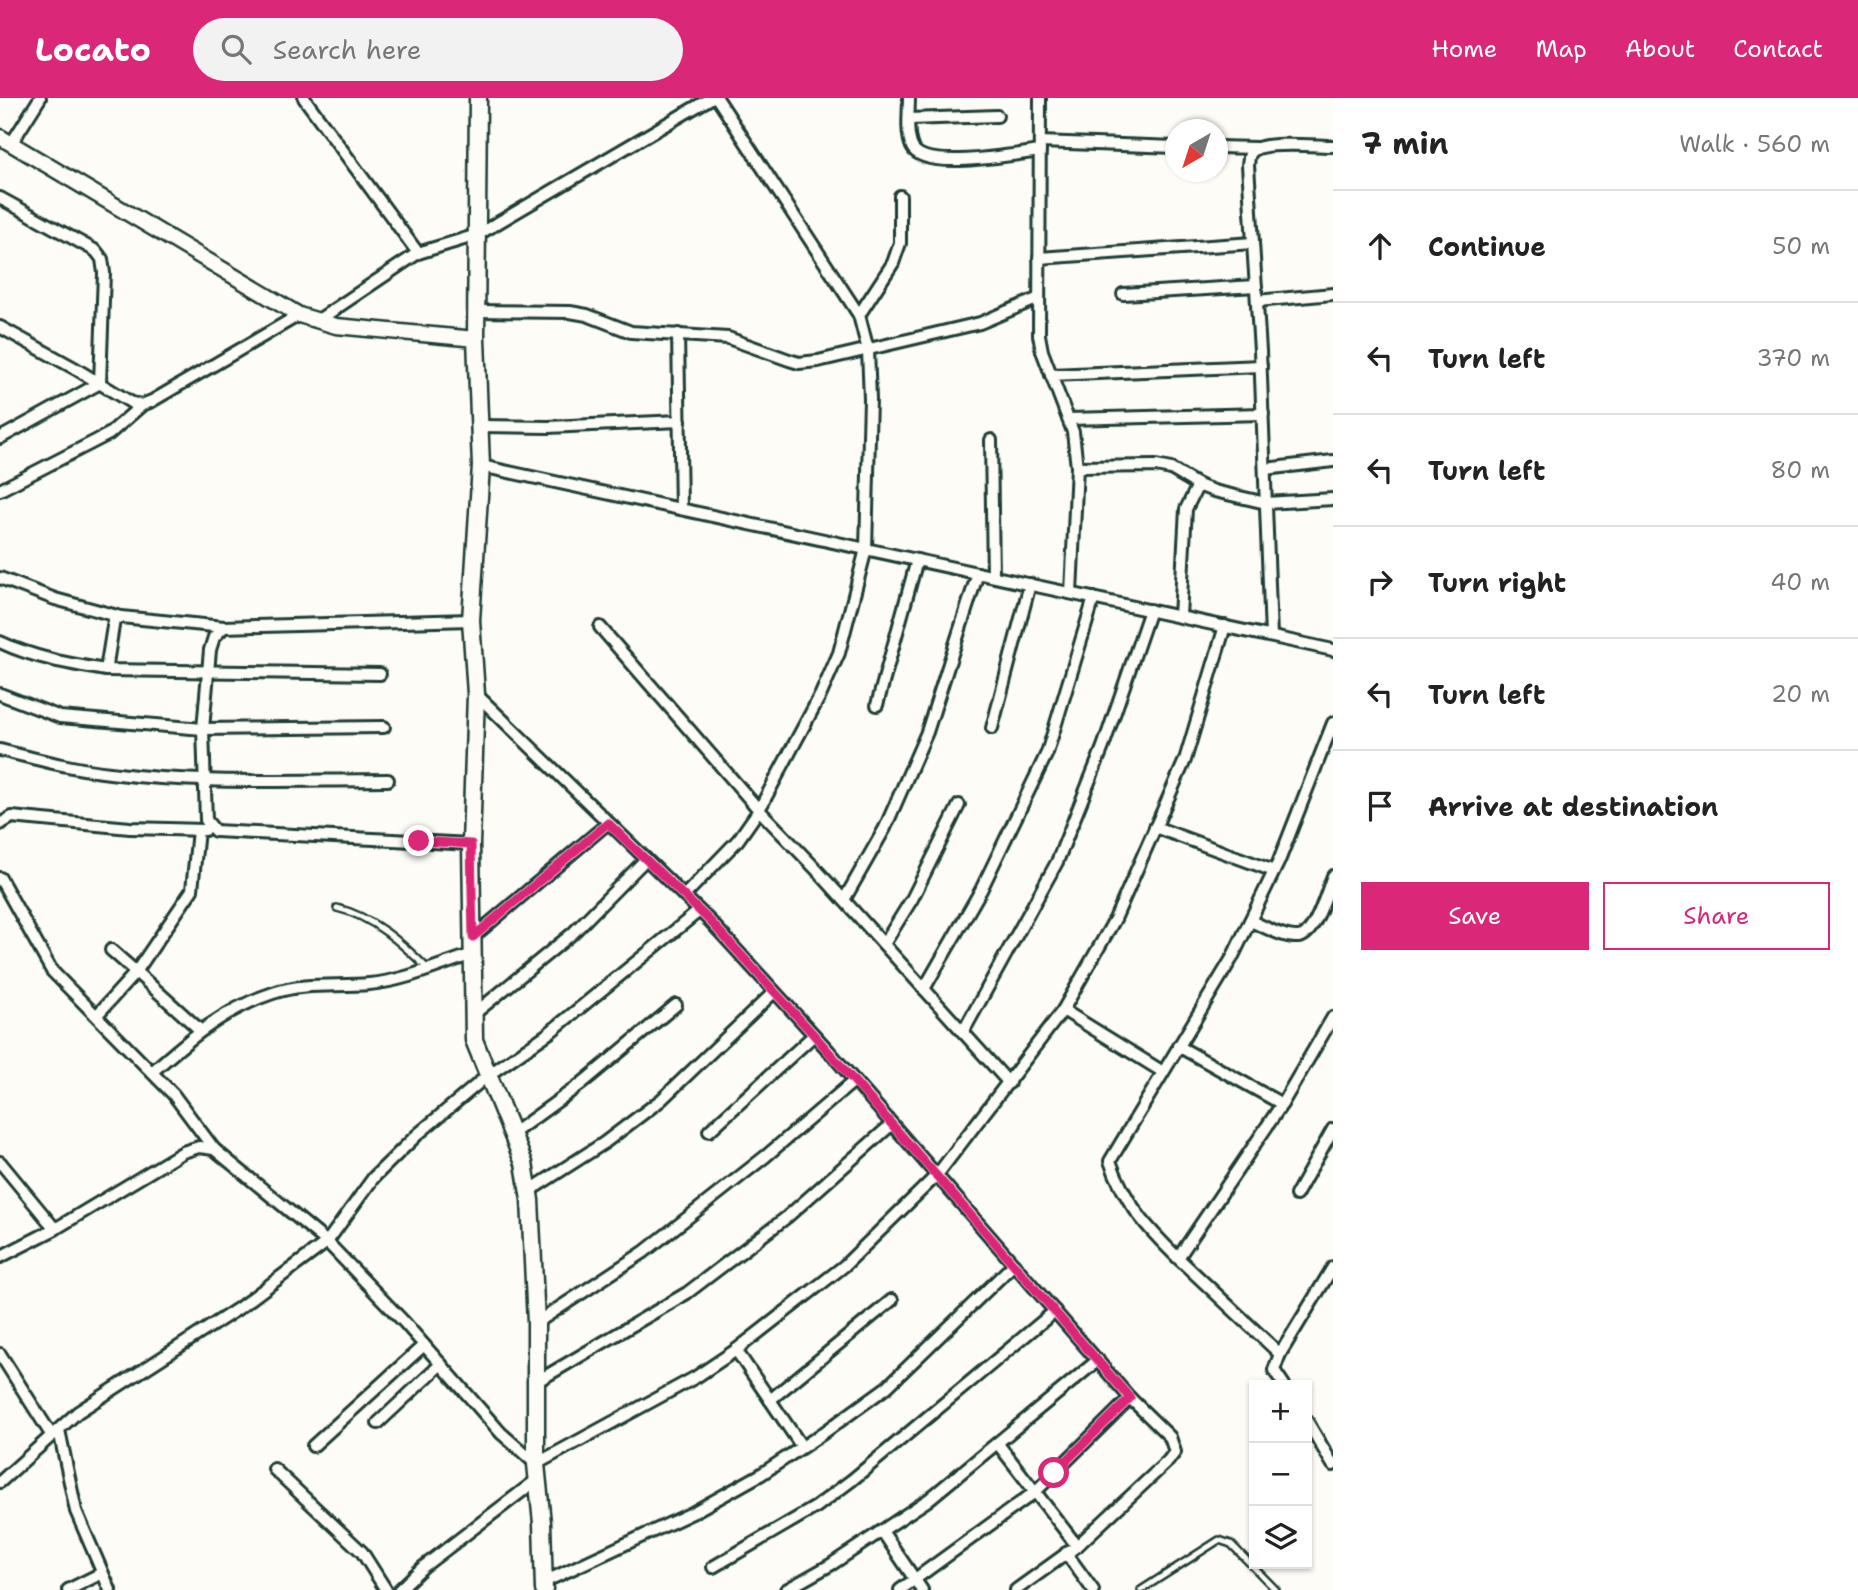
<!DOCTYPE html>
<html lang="en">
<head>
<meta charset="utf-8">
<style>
  body { margin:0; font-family:"Shantell Sans",sans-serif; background:#f2f2f2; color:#222 }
  .controls { position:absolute; right:21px; bottom:21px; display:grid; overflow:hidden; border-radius:0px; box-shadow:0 2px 5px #0004 }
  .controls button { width:63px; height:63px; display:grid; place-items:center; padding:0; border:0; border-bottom:2px solid #e0e0e0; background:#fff; color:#222; font:35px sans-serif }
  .compass { position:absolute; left:1165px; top:21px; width:63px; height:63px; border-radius:50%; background:#fff; box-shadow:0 2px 5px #0004; rotate:219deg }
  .stop { position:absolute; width:21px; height:21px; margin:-16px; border:5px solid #db2777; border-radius:50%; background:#fff }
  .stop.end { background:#db2777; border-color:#fff; box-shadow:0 2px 7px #0008 }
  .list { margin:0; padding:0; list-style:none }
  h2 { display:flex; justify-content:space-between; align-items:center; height:91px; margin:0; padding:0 28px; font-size:30px }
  h2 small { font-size:23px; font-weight:400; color:#767676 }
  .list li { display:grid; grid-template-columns:46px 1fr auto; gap:21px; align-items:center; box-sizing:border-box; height:112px; padding:0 28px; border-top:2px solid #e0e0e0 }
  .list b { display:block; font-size:26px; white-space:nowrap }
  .list em { font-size:23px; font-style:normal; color:#767676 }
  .actions { display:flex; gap:14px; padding:21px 28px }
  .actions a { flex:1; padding:16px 0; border:2px solid #db2777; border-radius:0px; text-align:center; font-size:24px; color:#db2777 }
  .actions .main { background:#db2777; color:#fff }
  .icon { flex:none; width:38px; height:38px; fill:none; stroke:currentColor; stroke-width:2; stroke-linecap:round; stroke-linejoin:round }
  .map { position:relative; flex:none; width:1333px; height:1492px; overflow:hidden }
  header { display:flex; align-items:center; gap:42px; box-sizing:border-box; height:98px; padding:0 35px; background:#db2777; color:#fff }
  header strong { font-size:33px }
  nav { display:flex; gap:38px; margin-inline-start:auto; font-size:24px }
  .search { width:490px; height:63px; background:#f2f2f2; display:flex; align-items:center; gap:18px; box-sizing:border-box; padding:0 24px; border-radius:38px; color:#767676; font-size:26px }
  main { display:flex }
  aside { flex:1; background:#fff }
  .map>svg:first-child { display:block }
</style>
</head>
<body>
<header>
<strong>Locato</strong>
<div class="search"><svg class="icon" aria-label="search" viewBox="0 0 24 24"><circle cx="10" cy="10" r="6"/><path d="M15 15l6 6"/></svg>Search here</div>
<nav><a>Home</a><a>Map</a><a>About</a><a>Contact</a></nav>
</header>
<main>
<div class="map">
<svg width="1333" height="1492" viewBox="0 0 1333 1492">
  <rect width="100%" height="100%" fill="#fdfcf7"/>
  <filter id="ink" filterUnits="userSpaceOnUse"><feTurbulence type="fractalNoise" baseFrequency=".0143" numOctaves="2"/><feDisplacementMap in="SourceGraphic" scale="14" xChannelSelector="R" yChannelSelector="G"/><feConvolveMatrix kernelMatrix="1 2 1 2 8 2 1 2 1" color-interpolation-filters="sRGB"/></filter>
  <g filter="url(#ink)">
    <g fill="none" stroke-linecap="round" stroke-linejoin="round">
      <defs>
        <g id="service">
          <path d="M337,810C372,818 403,846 428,871"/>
          <path d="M1141,1492L1219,1442L1231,1446L1276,1492"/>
        </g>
        <g id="minor">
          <path d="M304,0L418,155"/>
          <path d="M909,0C909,15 906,35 912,49C924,74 1016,56 1040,53"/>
          <path d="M1040,0L1039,237L1042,253L1073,334L1077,369L1071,495"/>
          <path d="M909,21L997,18"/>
          <path d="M1040,44L1176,49"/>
          <path d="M11,46L40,0"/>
          <path d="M1218,49L1256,50"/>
          <path d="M0,100L96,153L102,161L104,175L100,285L0,340"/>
          <path d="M1039,160L1253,145"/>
          <path d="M1123,196L1256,188"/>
          <path d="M1257,203L1333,196"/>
          <path d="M476,213L570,214L587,217L631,234L728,240L789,262L799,265L818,263L980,225L1039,200"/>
          <path d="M859,217L893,165L900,145V98"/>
          <path d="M317,223L418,155L477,137L711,0"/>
          <path d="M0,229L76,271L132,305L142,307L152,303L299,217"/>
          <path d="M678,236L681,411"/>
          <path d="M1051,277L1261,268"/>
          <path d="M1068,321L1263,316"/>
          <path d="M480,328L548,329L680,323"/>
          <path d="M991,342L993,478"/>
          <path d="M481,368L1333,552"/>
          <path d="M1077,369L1156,368L1171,371L1198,387L1214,393L1266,405L1333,401"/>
          <path d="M1265,371L1333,363"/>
          <path d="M0,392L109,336L142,307"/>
          <path d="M0,480L55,501L121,519"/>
          <path d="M1180,518L1186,411L1198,387"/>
          <path d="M471,522L224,529L214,539L210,552L203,631L206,722L215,733L471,746"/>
          <path d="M600,529L759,712L814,769L1009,985"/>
          <path d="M1271,538L1260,253L1248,67C1249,61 1248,56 1254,52C1267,43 1316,48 1333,48"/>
          <path d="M0,544C34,560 69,566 106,572L380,576"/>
          <path d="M106,572L114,522L121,519L224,529"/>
          <path d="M0,596L60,619L203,631L384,629"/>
          <path d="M476,596L710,823L828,952L1130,1300L1170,1339L1175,1354L1168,1363L1077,1448L1016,1492"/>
          <path d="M877,607L917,462"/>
          <path d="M992,630L1030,486"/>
          <path d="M0,652C36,661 73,671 110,675C202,687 296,682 388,682"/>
          <path d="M0,726L12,719L22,720L130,730L205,732"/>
          <path d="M1155,729L1274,773"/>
          <path d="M198,732L192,792L136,874L200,932"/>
          <path d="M0,780L52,873L173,996L214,1051"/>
          <path d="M684,798L738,742L759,712L821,596L839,555L866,451L870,301L868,252L859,217L717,0"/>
          <path d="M844,802L885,730L927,634L978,475"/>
          <path d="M1250,823C1264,828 1283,840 1298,839C1315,839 1327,792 1333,778"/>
          <path d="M473,839L608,725"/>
          <path d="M884,846L912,801L959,707"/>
          <path d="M924,891L981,792L1047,655L1094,500"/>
          <path d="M1063,912L1163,974"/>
          <path d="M474,916L573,835L646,761"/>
          <path d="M97,917L136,874L111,852"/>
          <path d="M963,934L1057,764L1103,649L1150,512"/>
          <path d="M1178,948L1282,1006"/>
          <path d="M152,974C189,941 224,911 273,895C304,884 337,889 369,886C405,883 439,867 473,856"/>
          <path d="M709,1033L814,937"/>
          <path d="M512,1036L581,986L676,907"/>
          <path d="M0,1064L55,1131"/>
          <path d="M529,1093L604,1045L661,1002L774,894"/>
          <path d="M1296,1097L1333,1031"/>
          <path d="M0,1159L55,1131L183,1054L199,1049L214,1051L327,1144L404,1224L501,1335L536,1366L696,1279L736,1252L844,1168L937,1077L1063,912L1115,821L1185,662L1225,528"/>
          <path d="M1178,1160C1146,1129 1125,1105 1110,1063L1232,860L1279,763L1333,625"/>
          <path d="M536,1225L644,1154L766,1058L854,983"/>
          <path d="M736,1252L802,1349"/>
          <path d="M0,1256L52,1338"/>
          <path d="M1280,1256L1178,1160L1282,1006L1333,919"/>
          <path d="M536,1284L687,1195L787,1119L892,1026"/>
          <path d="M1284,1287L1274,1272L1280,1256L1333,1169"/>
          <path d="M770,1302L892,1202"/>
          <path d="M1307,1323L1333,1367"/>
          <path d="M378,1325L441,1266"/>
          <path d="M59,1332L76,1413L110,1492"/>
          <path d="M998,1346L1077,1448"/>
          <path d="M313,1348L424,1247"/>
          <path d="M274,1371L362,1454L386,1492"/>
          <path d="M0,1384L78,1314L239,1210L327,1144L374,1079L417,1037L487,978L549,935L699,813"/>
          <path d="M882,1433L922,1492"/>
          <path d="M1066,1455L1093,1492"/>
          <path d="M713,1469L816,1409L852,1382L1055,1213"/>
          <path d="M544,1484L692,1415L760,1377L822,1336L887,1289L1014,1166"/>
          <path d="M68,1492L102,1475"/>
          <path d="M399,1492L423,1469L538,1381"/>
          <path d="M786,1492L832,1466L928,1402L1098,1262"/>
          <path d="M900,1492L1035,1394L1130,1300"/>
        </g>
        <path id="tertiary" d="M0,39L299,217L336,228L476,241"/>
        <path id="secondary" d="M478,0L476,241L481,368L471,522L476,596L471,746L474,942L524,1065L530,1102L536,1225V1366L542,1425L544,1492"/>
      </defs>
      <use href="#service" stroke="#1f3d34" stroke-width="10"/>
      <use href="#minor" stroke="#1f3d34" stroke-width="16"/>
      <use href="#tertiary" stroke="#1f3d34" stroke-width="19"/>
      <use href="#secondary" stroke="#1f3d34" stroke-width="21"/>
      <use href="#service" stroke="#fdfcf7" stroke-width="5"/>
      <use href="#minor" stroke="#fdfcf7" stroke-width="10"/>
      <use href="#tertiary" stroke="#fdfcf7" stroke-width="14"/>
      <use href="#secondary" stroke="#fdfcf7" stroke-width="16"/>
    </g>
  </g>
  <g fill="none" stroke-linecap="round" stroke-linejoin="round" filter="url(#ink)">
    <path stroke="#db2777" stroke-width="9" d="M419,743L471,746L473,839L608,725L710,823L814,937L1130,1300L1054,1375"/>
  </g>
</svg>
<div class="controls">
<button>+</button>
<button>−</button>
<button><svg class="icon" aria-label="layers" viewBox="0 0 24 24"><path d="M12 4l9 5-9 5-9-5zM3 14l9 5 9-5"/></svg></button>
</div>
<svg class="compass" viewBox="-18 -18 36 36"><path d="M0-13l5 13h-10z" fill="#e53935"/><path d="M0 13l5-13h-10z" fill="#767676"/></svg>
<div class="stop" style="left:1054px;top:1375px"></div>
<div class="stop end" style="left:419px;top:743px"></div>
</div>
<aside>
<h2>7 min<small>Walk · 560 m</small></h2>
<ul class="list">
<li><svg class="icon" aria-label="ahead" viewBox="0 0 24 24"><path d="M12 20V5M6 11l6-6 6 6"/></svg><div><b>Continue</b></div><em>50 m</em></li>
<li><svg class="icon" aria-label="left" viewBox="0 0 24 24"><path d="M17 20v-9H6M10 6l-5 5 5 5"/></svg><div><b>Turn left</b></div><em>370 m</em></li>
<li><svg class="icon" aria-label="left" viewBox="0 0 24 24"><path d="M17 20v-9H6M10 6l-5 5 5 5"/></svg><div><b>Turn left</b></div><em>80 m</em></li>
<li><svg class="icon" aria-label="right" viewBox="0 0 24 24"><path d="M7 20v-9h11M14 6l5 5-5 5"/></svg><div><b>Turn right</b></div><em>40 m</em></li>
<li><svg class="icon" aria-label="left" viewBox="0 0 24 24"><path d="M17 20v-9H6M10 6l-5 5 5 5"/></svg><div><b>Turn left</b></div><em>20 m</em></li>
<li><svg class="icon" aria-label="arrive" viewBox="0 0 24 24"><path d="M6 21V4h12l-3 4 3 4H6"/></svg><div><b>Arrive at destination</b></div></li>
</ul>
<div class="actions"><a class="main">Save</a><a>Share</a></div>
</aside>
</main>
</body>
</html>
